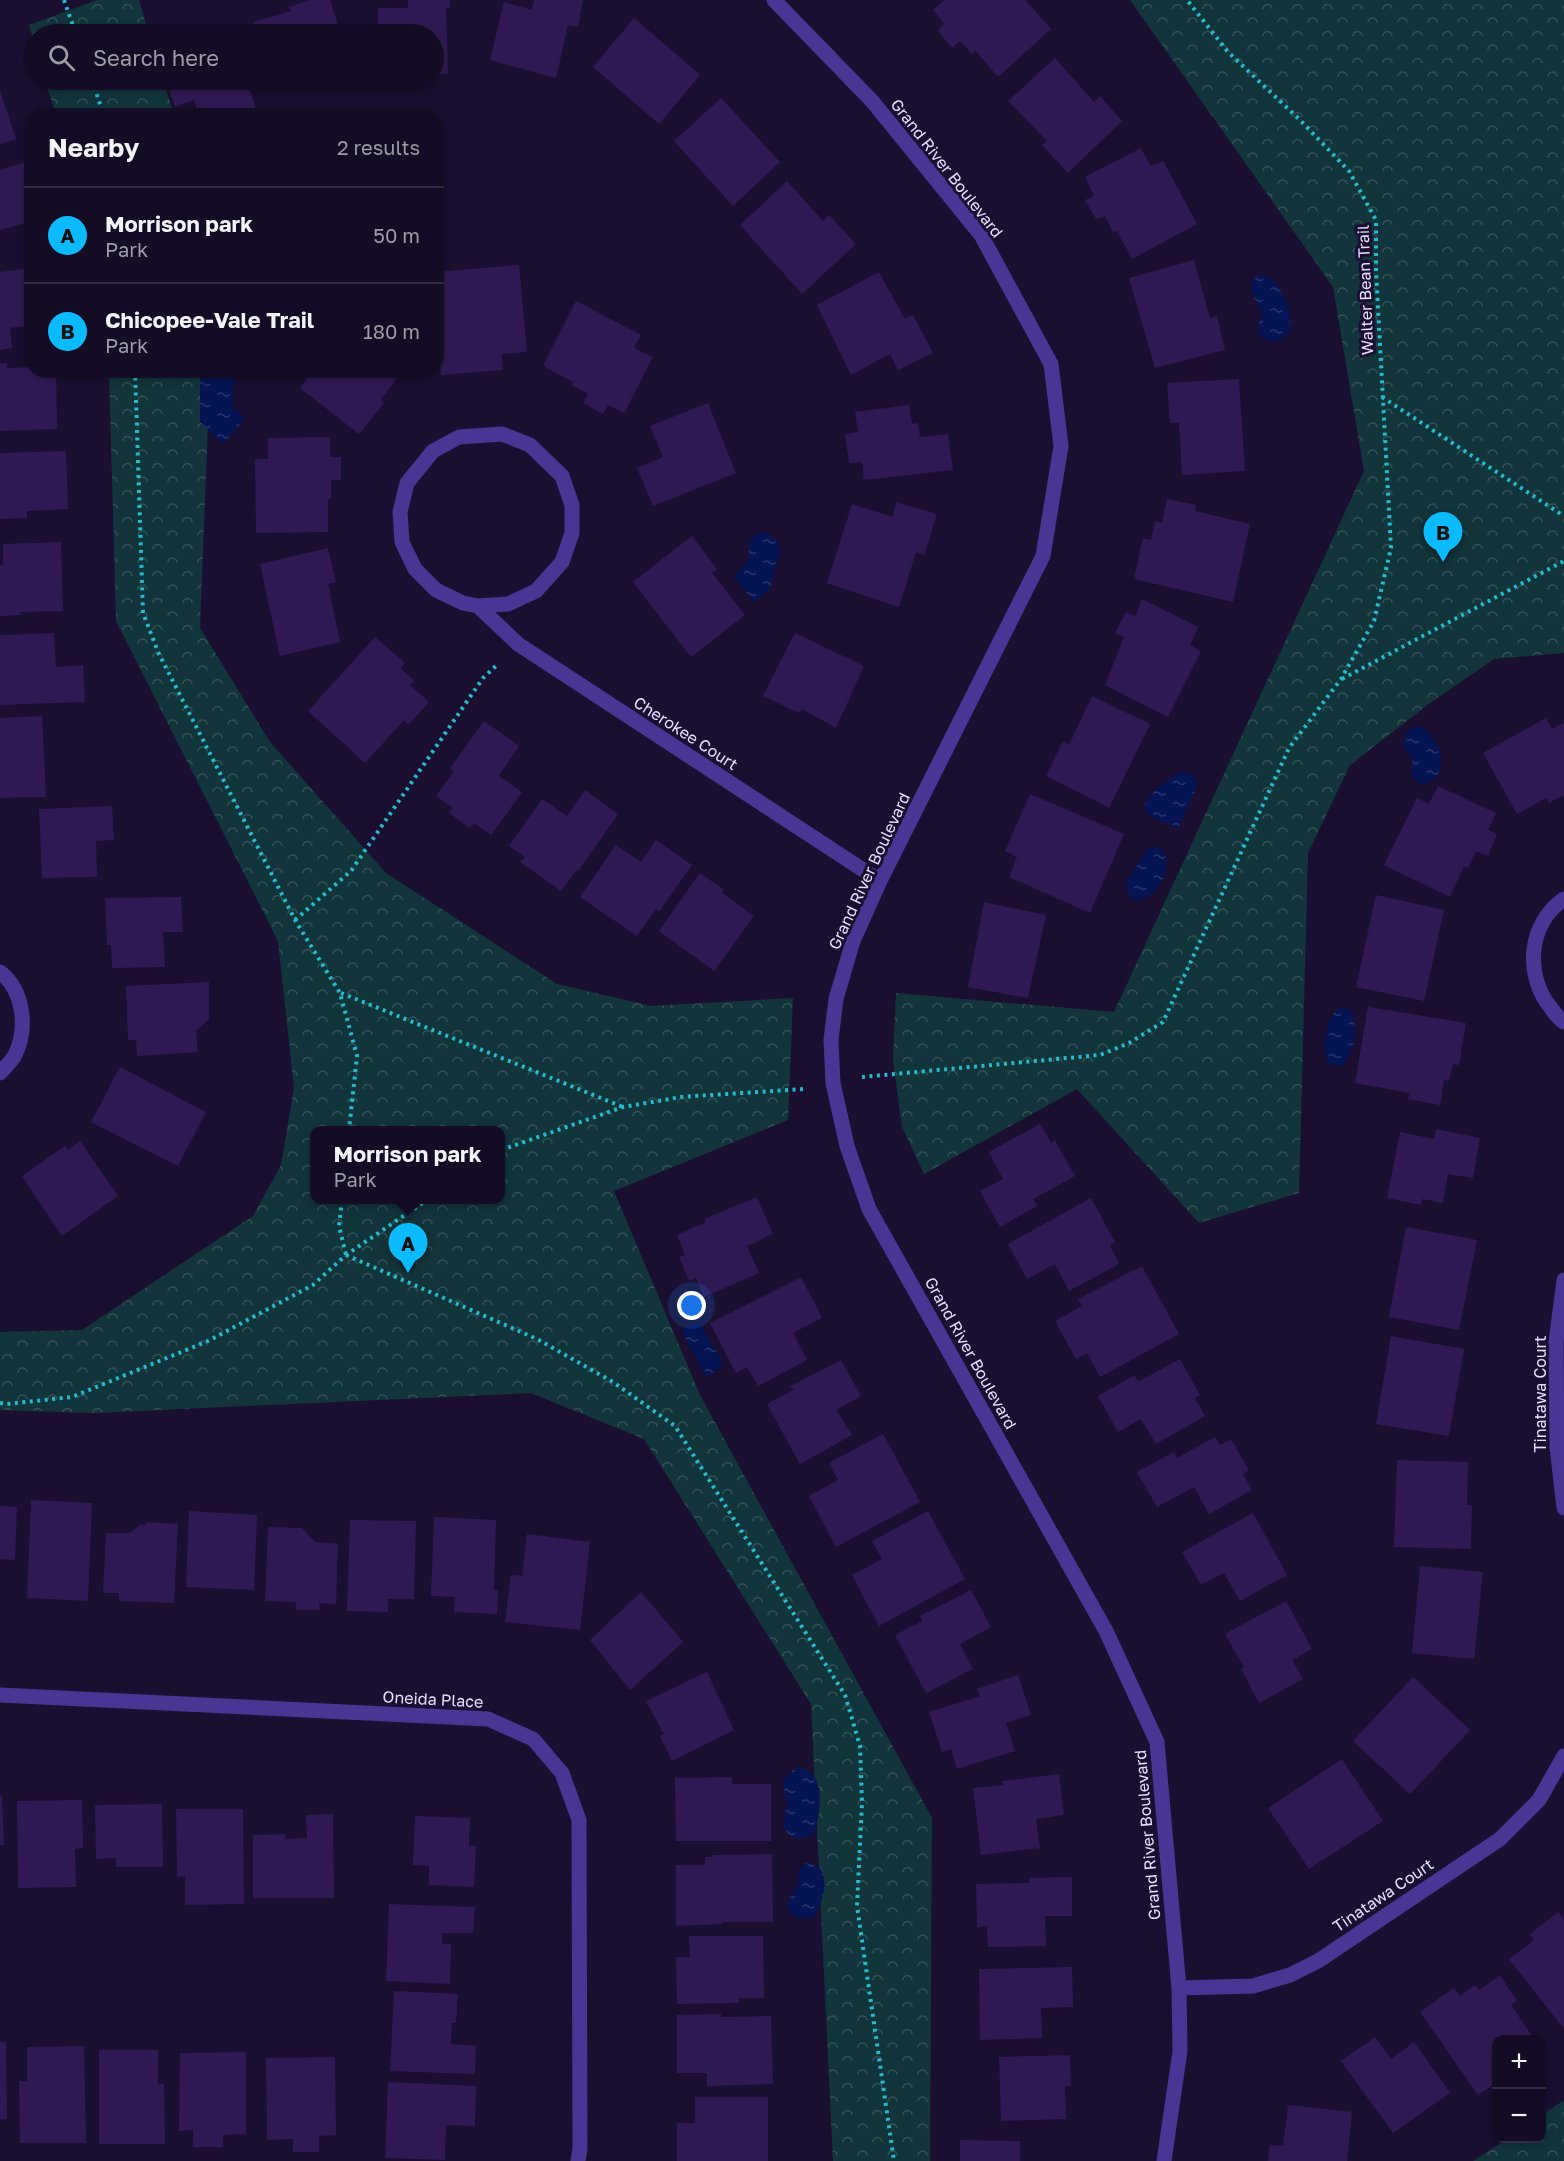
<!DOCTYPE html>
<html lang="en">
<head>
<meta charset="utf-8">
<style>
  body { margin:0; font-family:"Golos Text",sans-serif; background:#211931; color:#f1f3f6 }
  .controls { position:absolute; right:18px; bottom:18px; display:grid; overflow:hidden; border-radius:12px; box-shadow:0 3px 9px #0003 }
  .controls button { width:54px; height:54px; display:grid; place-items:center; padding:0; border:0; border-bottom:2px solid #332b41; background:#140b24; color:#f1f3f6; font:30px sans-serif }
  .you { position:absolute; left:692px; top:1306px; width:21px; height:21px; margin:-15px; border:4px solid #fff; border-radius:50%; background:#1a73e8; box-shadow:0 0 0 9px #1a73e833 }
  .badge { display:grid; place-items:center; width:39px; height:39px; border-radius:50%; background:#0abcff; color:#111; font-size:20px; font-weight:700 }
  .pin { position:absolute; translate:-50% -50px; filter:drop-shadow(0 2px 3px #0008) }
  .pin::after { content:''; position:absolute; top:32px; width:21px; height:18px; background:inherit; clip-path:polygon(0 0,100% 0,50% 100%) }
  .popup { position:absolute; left:310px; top:1126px; width:195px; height:78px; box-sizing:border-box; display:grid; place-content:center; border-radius:12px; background:#140b24; filter:drop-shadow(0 2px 4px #0005); font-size:20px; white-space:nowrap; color:#9d9ba6 }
  .popup b { font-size:22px; color:#f1f3f6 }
  .popup::after { content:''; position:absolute; left:50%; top:100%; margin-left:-12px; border:12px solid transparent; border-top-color:#140b24 }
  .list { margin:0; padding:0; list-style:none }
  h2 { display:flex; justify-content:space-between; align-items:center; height:78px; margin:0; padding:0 24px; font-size:26px }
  h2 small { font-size:20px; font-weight:400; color:#9d9ba6 }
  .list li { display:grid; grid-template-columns:39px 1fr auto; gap:18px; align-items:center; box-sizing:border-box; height:96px; padding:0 24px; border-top:2px solid #332b41 }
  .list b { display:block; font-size:22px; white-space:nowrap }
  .list p { margin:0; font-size:20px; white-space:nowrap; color:#9d9ba6 }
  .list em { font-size:20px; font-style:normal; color:#9d9ba6 }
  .icon { flex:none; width:33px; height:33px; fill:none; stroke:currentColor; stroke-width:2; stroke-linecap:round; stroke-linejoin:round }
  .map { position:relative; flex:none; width:1564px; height:2161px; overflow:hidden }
  .search { position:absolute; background:#140b24; box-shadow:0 3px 9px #0003; left:24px; top:24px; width:420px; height:66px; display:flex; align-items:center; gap:15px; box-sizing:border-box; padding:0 21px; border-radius:33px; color:#9d9ba6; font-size:22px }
  .panel { position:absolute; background:#140b24; box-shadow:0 3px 9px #0003; left:24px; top:108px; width:420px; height:270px; border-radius:24px }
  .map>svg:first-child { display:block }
</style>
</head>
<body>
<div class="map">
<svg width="1564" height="2161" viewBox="0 0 1564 2161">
  <defs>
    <pattern id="forest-crowns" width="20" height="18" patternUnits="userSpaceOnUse" patternTransform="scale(1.5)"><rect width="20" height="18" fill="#11353b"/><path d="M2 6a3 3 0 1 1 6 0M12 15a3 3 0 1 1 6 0" fill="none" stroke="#345258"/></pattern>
    <pattern id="water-ripples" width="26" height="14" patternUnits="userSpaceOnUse" patternTransform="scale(1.5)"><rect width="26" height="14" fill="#051453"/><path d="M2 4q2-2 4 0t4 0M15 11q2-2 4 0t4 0" fill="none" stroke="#29366d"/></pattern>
  </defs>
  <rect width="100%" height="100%" fill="#1a0f30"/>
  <g fill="url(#forest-crowns)" fill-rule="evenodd">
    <path d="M97,0H139L149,34H34V44L29,25Z"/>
    <path d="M1130,0H1564V653L1494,659L1430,703L1350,765L1308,853L1299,1193L1199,1223L1077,1089L924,1174L902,1127L893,1059L896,993L1114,1012L1364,471L1333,287Z"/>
    <path d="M45,80H163L174,115H56Z"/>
    <path d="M109,371H210L200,628L270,742L386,873L557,984L651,1006L793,998L788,1120L614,1191L700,1395L932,1818L930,2161H833L811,1704L644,1439L531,1393L94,1413L0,1410V1332L82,1330L253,1216L281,1165L294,1088L278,941L116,621ZM315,1130H501V1200H315Z"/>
    <path d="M1564,2100V2161H1473L1507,2139L1542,2138V2115Z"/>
  </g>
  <g fill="url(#water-ripples)">
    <path d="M1260,275L1271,278C1278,286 1285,295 1288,306C1290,312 1292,324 1290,330C1285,343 1267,345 1259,334V322L1263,316C1258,301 1250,298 1252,280Z"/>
    <path d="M200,371H234L233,408L245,418L223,444L200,422Z"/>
    <path d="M765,532L777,540L780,552L770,589L754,602L734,576L749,560V541L755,535Z"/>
    <path d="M1420,726C1437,740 1446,752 1438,776L1428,783H1419L1411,776L1413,758L1403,746L1405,735L1409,729Z"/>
    <path d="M1180,772L1191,774L1196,778V789L1178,828C1169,824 1154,820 1147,813C1135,800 1172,778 1180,772Z"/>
    <path d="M1153,846L1163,850C1174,870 1156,902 1132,900L1127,890L1126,881C1137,870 1140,854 1153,846Z"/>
    <path d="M1338,1008L1352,1010C1357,1034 1357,1046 1342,1066L1328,1064C1322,1044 1324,1024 1338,1008Z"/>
    <path d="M699,1322L724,1365L706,1377L681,1330Z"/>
    <path d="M801,1768C828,1775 820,1814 814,1834C799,1841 788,1841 783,1824L787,1805L783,1781L793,1770Z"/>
    <path d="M810,1863C812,1864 818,1866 819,1867C830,1877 822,1909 813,1918H796C782,1906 789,1900 796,1887C799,1883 798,1877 798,1872L804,1864Z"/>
  </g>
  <g fill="#2f1953">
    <path d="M310,0H330L341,34H257L253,22L291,11L289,7Z"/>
    <path d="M408,0H450V7L446,8L448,74H434V34H378V8H408Z"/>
    <path d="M534,0H583L578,27L568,25L556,78L490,60L504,2L532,10Z"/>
    <path d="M944,0H1025L1051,29L998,77L975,50L972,54L960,41L952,48L938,31L944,23L933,10Z"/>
    <path d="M634,18L700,75L659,124L593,67Z"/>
    <path d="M230,25L233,34H201Z"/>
    <path d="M1055,58L1094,102L1100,96L1122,121L1068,173L1042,145L1047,141L1008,101Z"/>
    <path d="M166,80H247L258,116H199L194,100L175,107Z"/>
    <path d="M271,80H295L274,87Z"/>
    <path d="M0,90L16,139L0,144Z"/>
    <path d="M721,98L780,162L733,206L674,141Z"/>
    <path d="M1141,148L1151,166L1163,161L1197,224L1132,259L1117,231L1113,232L1105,216L1096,219L1085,200L1094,196L1085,177Z"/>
    <path d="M28,161L32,172V221L0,230V170Z"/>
    <path d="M787,181L823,221L829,215L856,244L802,294L740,225Z"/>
    <path d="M1194,260L1210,318L1217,316L1225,350L1155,368L1129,278Z"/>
    <path d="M519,265L527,352L502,354L503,370L441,375L436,320V272Z"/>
    <path d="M32,268V325L10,328L12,348L0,350V272Z"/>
    <path d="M879,272L905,319L913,315L933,353L898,370L890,354L851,375L817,305Z"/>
    <path d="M576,301L641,335L634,348L653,357L624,413L608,405L603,414L583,403L588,394L572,385L573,382L543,366Z"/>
    <path d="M0,363H7V368L32,367V370H56L57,429L0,431Z"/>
    <path d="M314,370H404L381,399L384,403L359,434L300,388Z"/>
    <path d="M1239,379L1245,471L1182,475L1179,423H1170L1167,383Z"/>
    <path d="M708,403L736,473L653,506L637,468L663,457L650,426Z"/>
    <path d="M909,405L912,424L918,423L920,437L948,434L953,470L864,480L862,462L849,463L845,434L858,432L855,412Z"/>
    <path d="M330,437V457H341V480H331V499H328V532L256,533L255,459H268V438Z"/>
    <path d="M66,451L68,509L27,511V518L0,519V453Z"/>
    <path d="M1167,499L1196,505L1195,511L1250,524L1233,602L1134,579L1143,538L1151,540L1155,521L1162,523Z"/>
    <path d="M896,502L937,514L924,555L916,552L899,607L827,583L852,504L893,517Z"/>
    <path d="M692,536L717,569L712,573L745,615L691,657L633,582Z"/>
    <path d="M61,542L63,611L20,612L21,615L0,616V565H3V544Z"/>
    <path d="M328,548L336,582L328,584L340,642L280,656L260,564Z"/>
    <path d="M1142,599L1198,627L1190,645L1201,651L1168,717L1105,685L1124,637L1115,633L1126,612L1135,616Z"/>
    <path d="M54,633L56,667L83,665L85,702L0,705V635Z"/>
    <path d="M795,633L864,666L836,728L802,709L799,713L763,696Z"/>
    <path d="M375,637L405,663L400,668L415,681L410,685L429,702L408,725L404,720L365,763L308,711Z"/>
    <path d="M1092,696L1150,724L1109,808L1046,776L1063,741L1069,745Z"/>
    <path d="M42,716L46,797L0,798V718Z"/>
    <path d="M1546,718L1552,729L1564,722V795L1549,803L1546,798L1517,814L1483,753Z"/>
    <path d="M484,721L519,746L499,776L522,792L491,835L474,823L470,828L449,813L453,808L436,796L454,771L450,768Z"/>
    <path d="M1438,786L1496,813L1488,830L1497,834L1488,856L1476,851L1468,868L1464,866L1450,897L1384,865L1417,798L1429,804Z"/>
    <path d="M585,790L618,814L578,871L576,870L561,891L520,862L525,857L509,846L542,799L567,816Z"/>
    <path d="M1030,794L1124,834L1090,913L1009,877L1017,857L1005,851Z"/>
    <path d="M112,806L114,840L96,841L97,877L42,878L39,809Z"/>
    <path d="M656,840L692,865L659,912L656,909L637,936L580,897L616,845L641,862Z"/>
    <path d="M700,873L724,890L722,893L754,916L714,971L659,931Z"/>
    <path d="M1376,895L1444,910L1424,1001L1356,987Z"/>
    <path d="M181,897L183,932H163L165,967L112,968L111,945H107L105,898Z"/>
    <path d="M984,902L1046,915L1028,998L968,987Z"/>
    <path d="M209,982V1019L196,1031L198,1052L137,1056L136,1040H128L126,986Z"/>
    <path d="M1368,1007L1466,1023L1459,1065L1453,1064L1449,1081L1444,1080L1440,1105L1408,1099L1410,1093L1355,1083Z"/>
    <path d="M120,1067L206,1112L178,1166L91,1122Z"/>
    <path d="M1040,1124L1051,1143L1055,1140L1075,1176L1033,1199L1037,1206L1000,1227L980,1191L1003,1179L989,1152Z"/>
    <path d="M1436,1129L1480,1138L1473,1178L1448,1174L1443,1203L1422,1199L1421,1205L1387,1198L1400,1132L1434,1139Z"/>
    <path d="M80,1141L118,1196L62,1236L22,1176L65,1146L68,1150Z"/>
    <path d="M757,1197L773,1234L747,1246L759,1273L704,1297L696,1278L689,1281L679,1257L685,1255L677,1235L706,1222L704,1219Z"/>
    <path d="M1091,1198L1115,1242L1110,1245L1119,1264L1069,1291L1055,1264L1027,1279L1008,1244Z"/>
    <path d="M1406,1227L1477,1240L1459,1330L1389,1317Z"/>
    <path d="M1142,1266L1179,1334L1100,1377L1087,1353L1076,1359L1055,1321L1082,1306L1078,1299Z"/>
    <path d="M801,1277L822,1318L793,1333L807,1360L758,1386L747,1367L736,1373L710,1323Z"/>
    <path d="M1391,1336L1464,1349L1449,1436L1376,1424Z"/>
    <path d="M1180,1359L1200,1395L1195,1398L1205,1416L1156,1444L1141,1419L1118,1432L1098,1396L1135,1375L1138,1382Z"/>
    <path d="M841,1360L861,1396L836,1410L852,1435L800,1464L767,1404L793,1390L791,1386Z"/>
    <path d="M883,1434L920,1502L836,1547L809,1496L838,1480L829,1463Z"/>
    <path d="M1215,1437L1220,1445L1231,1439L1249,1470L1243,1474L1252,1490L1209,1514L1194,1487L1157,1507L1137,1472L1174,1452L1177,1458Z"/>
    <path d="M1397,1460L1468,1462L1467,1505H1472L1471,1549L1394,1547Z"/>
    <path d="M31,1500L92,1503L88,1601L27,1598Z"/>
    <path d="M0,1506L17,1507L15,1560L0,1559Z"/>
    <path d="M189,1511L257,1515L254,1590L186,1587Z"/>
    <path d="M928,1511L965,1579L879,1626L852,1575L882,1559L872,1541Z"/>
    <path d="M1253,1513L1287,1575L1240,1601L1224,1573L1201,1585L1182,1552Z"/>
    <path d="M434,1517L496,1520L494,1590H498L497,1614L454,1612L455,1597L431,1596Z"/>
    <path d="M350,1520L416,1521L414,1599H388V1612L347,1611Z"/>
    <path d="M147,1522L178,1524L174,1603L119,1601V1593H103L106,1533H130L140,1525H146Z"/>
    <path d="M268,1527L302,1528L315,1542L338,1544L336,1604L319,1603L320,1610H296V1602L265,1601Z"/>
    <path d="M527,1534L590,1542L580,1630L505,1622L511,1575L522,1576Z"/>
    <path d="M1420,1566L1483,1572L1474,1659L1412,1653Z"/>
    <path d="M971,1590L991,1627L960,1644L973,1669L926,1693L895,1635L922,1621L920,1616Z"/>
    <path d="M641,1592L683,1642L630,1690L590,1640Z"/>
    <path d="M1286,1601L1312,1649L1292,1660L1303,1679L1259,1703L1241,1669L1244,1667L1225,1634Z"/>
    <path d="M707,1672L734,1730L672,1761L660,1736L664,1734L646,1701Z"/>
    <path d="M1018,1675L1031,1715L1006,1723L1015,1751L957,1769L951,1749L942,1752L929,1712L980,1696L977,1689Z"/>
    <path d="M1413,1677L1470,1730L1410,1794L1353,1741Z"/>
    <path d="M1342,1759L1383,1821L1309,1869L1268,1808Z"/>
    <path d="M1059,1774L1064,1815L1036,1819L1040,1848L981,1855L973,1788L1003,1785V1781Z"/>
    <path d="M732,1777V1784H771V1841H676L675,1778Z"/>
    <path d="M0,1796H2L4,1845H0Z"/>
    <path d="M82,1800L83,1848L75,1849L76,1887L18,1888L17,1801Z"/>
    <path d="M162,1804L163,1867H116V1858L96,1859L95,1805Z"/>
    <path d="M176,1809H243L244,1904L185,1905V1876L177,1877Z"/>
    <path d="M333,1814L334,1898H253V1835L285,1834V1839L307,1838L306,1815Z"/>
    <path d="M415,1816L470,1818L469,1846H476L474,1887L429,1885V1866L413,1865Z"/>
    <path d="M772,1854L773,1922H722V1924L676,1926V1865H705V1857H712V1855Z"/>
    <path d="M1072,1877V1916H1045L1046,1946L988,1947L987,1926L977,1927L976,1884L1029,1883V1878Z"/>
    <path d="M389,1904L475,1907L473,1933H442V1944H451L450,1984L386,1981Z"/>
    <path d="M1558,1912L1564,1920V2029L1509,1959L1534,1940L1530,1934Z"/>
    <path d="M689,1936H763L764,1998H739V2003L677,2004L676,1957H690Z"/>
    <path d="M1072,1967L1073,2007L1041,2008L1042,2038L980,2040L979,1969Z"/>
    <path d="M1500,1975L1517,2001L1511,2005L1535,2040H1496V2083L1478,2095L1420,2012L1454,1988L1460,1996L1475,1985L1479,1990Z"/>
    <path d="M394,1991L458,1994L456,2023H452L451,2044L476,2046L475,2074L390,2071Z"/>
    <path d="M721,2014V2017L771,2016L773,2084L707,2086V2073H677V2015Z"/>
    <path d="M1375,2037L1391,2059L1414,2042L1450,2093L1393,2133L1341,2061Z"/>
    <path d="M0,2042H6L7,2119L0,2120Z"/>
    <path d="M84,2046L86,2143H20L19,2081H27V2047Z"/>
    <path d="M99,2050H158V2084H164L165,2144H99Z"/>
    <path d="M246,2052V2134L223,2135V2147H193V2130L179,2131L180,2053Z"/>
    <path d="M1070,2055L1071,2086H1065L1066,2119L1001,2121L999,2057Z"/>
    <path d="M335,2057L336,2135L319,2136V2152H293V2139L267,2140L266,2058Z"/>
    <path d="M388,2082L476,2086L475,2126L446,2125L445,2160L385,2158Z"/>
    <path d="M695,2097H768V2161H677V2123H695Z"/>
    <path d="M1288,2105L1352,2112L1347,2161H1268L1270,2145L1283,2146Z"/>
    <path d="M960,2140L1020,2141V2161H960Z"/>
  </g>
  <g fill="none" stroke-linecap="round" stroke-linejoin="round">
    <g stroke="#23bbce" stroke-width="4" stroke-dasharray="3 4.5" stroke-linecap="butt">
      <path d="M64,0L76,34"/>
      <path d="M92,80L104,116"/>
      <path d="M135,370L143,613L158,652L295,920L340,993L357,1056L349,1130"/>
      <path d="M1382,397L1564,516"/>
      <path d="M1342,679L1564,561"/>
      <path d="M295,920L351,871L483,678L498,664"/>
      <path d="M341,993L623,1107"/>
      <path d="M862,1077L1100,1055L1129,1043L1163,1022L1289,748L1341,679L1374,621L1391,548L1376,271V220L1349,171L1299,119L1228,52L1187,0"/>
      <path d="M501,1150L623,1107L681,1097L803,1089"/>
      <path d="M342,1200L339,1226L346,1255"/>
      <path d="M346,1255L537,1339L613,1382L675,1426L845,1695L860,1746L862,1803L857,1906L894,2161"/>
      <path d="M0,1403L7,1404L72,1397L208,1341L313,1285L346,1255L427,1200"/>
    </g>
    <g stroke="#493594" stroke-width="15">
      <path d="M774,0L872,101L981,235L1051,364L1061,446L1043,556L880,881L853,941L836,999L831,1040L833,1083L847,1146L869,1209L1106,1631L1157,1742L1179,1988L1180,2051L1164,2161"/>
      <path d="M478,606L508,604L536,591L562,562L572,533V505L562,476L530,445L502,434L459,437L433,451L407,483L400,512L402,542L415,569L436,590L463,603L478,606L518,644L880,881"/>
      <path d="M1564,899C1528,924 1524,975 1551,1008C1555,1014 1558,1018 1564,1022"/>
      <path d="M0,972C24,991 28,1028 15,1055C12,1061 5,1067 0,1073"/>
      <path d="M1564,1280L1556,1342L1557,1447L1564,1508"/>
      <path d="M0,1695L488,1719L533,1739L562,1773L579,1820L580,2149L578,2161"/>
      <path d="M1179,1988L1253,1986L1290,1975L1318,1961L1500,1839L1539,1800L1564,1756"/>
    </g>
  </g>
  <g text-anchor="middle" stroke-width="6" stroke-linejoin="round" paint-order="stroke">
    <g font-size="16" fill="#e7deff" stroke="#1a0f30">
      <text transform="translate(947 168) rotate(52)" y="6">Grand River Boulevard</text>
      <text transform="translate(1365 290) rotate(-92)" y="6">Walter Bean Trail</text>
      <text transform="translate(686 733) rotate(33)" y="6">Cherokee Court</text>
      <text transform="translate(869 871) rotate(-65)" y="6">Grand River Boulevard</text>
      <text transform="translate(971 1353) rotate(61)" y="6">Grand River Boulevard</text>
      <text transform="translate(1540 1394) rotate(-90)" y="6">Tinatawa Court</text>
      <text transform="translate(433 1699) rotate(3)" y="6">Oneida Place</text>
      <text transform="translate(1147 1835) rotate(-95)" y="6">Grand River Boulevard</text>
      <text transform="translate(1383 1895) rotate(-34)" y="6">Tinatawa Court</text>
    </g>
  </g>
</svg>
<div class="controls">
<button>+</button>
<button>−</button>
</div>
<div class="you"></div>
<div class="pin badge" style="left:408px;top:1273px">A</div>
<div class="popup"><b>Morrison park</b>Park</div>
<div class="pin badge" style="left:1443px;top:562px">B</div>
<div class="search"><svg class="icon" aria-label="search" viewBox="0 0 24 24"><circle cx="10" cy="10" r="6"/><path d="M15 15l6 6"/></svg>Search here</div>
<section class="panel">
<h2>Nearby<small>2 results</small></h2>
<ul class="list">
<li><span class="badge">A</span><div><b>Morrison park</b><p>Park</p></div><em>50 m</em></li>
<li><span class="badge">B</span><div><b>Chicopee-Vale Trail</b><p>Park</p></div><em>180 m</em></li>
</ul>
</section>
</div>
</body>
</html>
